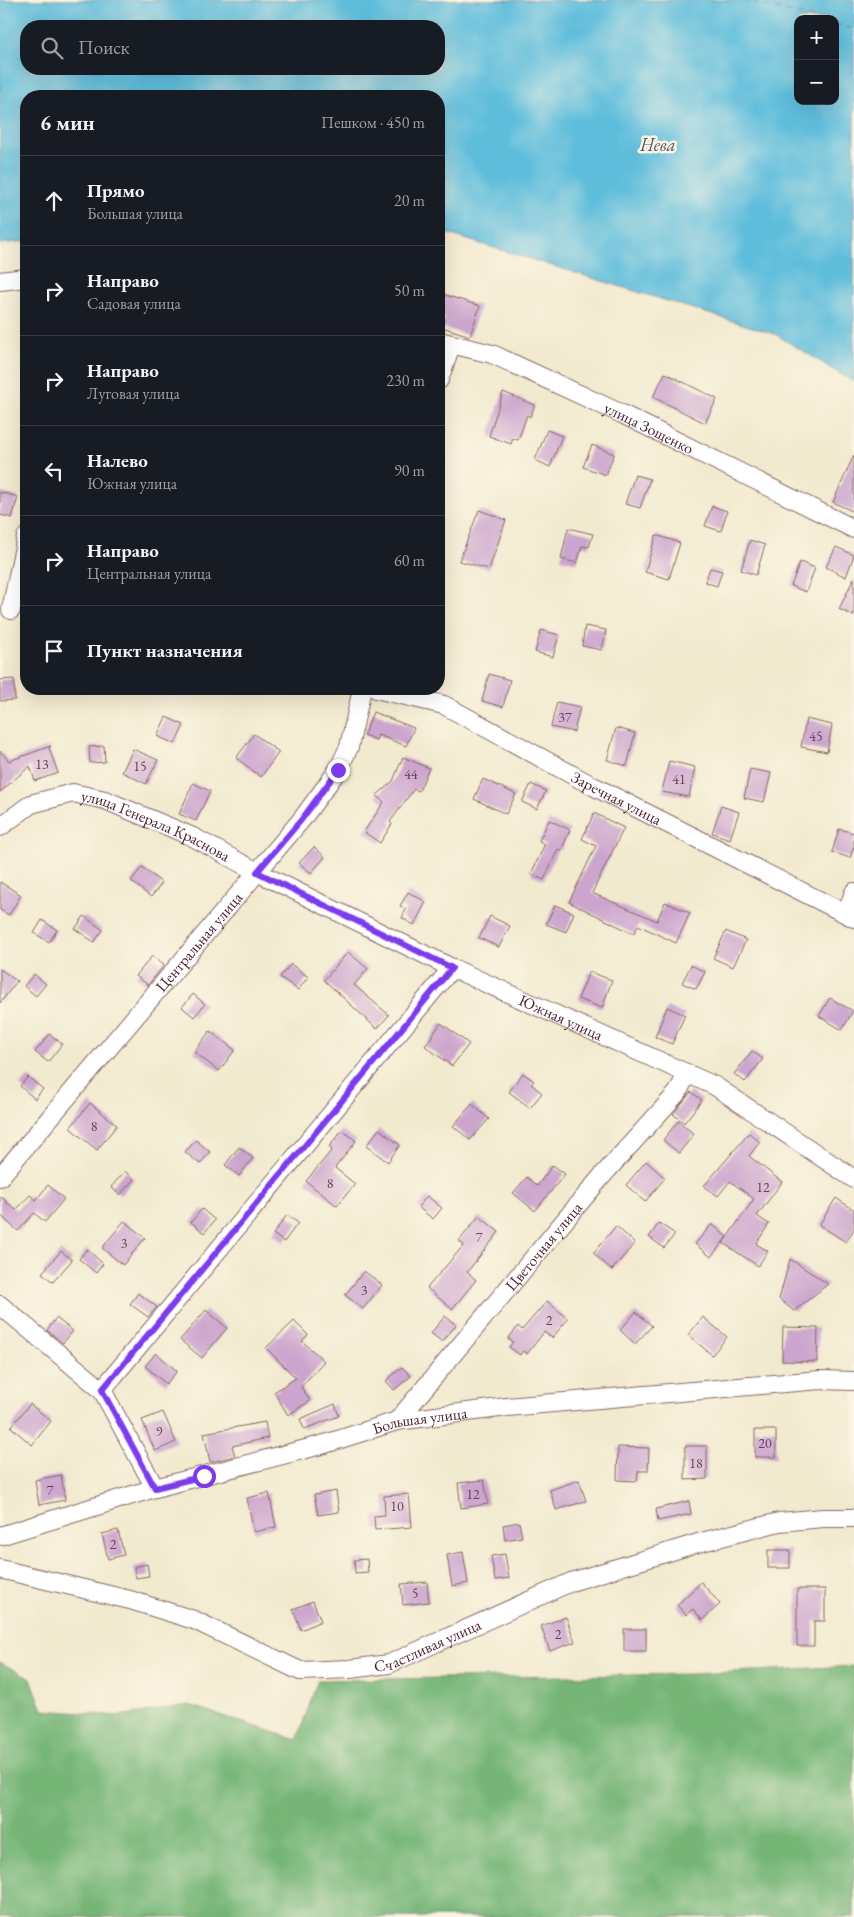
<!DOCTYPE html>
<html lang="ru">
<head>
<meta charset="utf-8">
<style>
  body { margin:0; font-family:"EB Garamond",serif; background:#242831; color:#f1f3f6 }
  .controls { position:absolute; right:15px; top:15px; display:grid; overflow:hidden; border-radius:10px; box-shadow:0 5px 20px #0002 }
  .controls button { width:45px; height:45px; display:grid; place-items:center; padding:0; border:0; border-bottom:1px solid #363941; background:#171b24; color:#f1f3f6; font:25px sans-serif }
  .stop { position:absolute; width:15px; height:15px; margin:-11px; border:4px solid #7c3aed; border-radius:50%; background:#fff }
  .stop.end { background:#7c3aed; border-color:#fff; box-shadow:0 1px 5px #0008 }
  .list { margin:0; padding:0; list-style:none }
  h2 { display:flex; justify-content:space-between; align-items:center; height:65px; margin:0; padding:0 20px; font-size:21px }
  h2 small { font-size:16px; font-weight:400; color:#9ea1a6 }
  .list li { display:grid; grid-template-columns:32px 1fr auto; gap:15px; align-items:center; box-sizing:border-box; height:90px; padding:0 20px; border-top:1px solid #363941 }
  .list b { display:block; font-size:19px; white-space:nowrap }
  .list p { margin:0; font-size:16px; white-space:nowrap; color:#9ea1a6 }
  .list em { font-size:16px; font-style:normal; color:#9ea1a6 }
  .icon { flex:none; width:28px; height:28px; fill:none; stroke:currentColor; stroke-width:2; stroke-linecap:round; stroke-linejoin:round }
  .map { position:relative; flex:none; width:854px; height:1917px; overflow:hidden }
  .search { position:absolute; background:#171b24; box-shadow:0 5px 20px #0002; left:20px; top:20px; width:425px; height:55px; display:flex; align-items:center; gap:12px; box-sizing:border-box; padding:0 18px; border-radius:20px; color:#9ea1a6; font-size:19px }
  .panel { position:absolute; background:#171b24; box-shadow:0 5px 20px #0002; left:20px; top:90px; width:425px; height:605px; border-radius:20px }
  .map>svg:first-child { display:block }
</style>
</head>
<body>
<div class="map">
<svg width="854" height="1917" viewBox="0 0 854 1917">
  <rect width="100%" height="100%" fill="#fcf5e5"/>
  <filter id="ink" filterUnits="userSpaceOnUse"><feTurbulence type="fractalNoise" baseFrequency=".02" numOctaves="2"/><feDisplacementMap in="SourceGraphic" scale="10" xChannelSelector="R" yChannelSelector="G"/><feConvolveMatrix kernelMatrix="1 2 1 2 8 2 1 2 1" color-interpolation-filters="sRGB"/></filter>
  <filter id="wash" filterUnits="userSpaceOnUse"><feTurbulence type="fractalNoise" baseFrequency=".0096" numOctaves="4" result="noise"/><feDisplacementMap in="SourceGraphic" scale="20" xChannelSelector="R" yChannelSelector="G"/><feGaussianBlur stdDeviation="1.12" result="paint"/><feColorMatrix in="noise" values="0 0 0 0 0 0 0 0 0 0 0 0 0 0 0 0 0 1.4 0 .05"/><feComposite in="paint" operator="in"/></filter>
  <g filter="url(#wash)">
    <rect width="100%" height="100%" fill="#f2eacf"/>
    <path fill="#74b576" stroke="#5f6a50" d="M0,1662L31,1679L43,1710L119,1716L189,1705L297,1740L318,1680L692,1674L854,1666V1917H0Z"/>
    <path fill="#5ebddc" stroke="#546e84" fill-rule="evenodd" d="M0,0H854V382L775,334L439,231V96H26V241L0,244ZM798,19H835V101H798ZM26,26H439V69H26Z"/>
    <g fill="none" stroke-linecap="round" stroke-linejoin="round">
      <g stroke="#515669" stroke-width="1" stroke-dasharray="6 5" stroke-linecap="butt">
        <path d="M743,0L816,19"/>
        <path d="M835,24L854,29"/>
      </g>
    </g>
    <g id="blocks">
      <g fill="#cca5ce">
        <path d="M439,293L480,306L470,336L442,327L445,318L439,316Z"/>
        <path d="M665,373L717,399L705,423L653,397Z"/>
        <path d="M503,392L535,405L530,417L527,415L518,440L513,438L511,444L489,436Z"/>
        <path d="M547,430L562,436L550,467L535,460Z"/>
        <path d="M592,445L614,454L606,475L583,467Z"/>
        <path d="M854,455V512L833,502Z"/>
        <path d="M635,475L650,479L640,508L625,504Z"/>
        <path d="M0,492L18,497L12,518L0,515Z"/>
        <path d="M712,506L727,511L721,531L705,526Z"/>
        <path d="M479,510L506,520L489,569L459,561Z"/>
        <path d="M568,528L593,534L589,547L582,546L577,563L561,559Z"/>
        <path d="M656,535L680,543L669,579L645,572Z"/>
        <path d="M750,540L765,545L756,575L741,570Z"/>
        <path d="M836,547L854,555L846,577L826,567Z"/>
        <path d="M800,562L815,568L806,592L791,586Z"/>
        <path d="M710,568L722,571L717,586L705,582Z"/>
        <path d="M854,578V616L839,609Z"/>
        <path d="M585,626L606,630L602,650L582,646Z"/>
        <path d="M541,630L559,635L553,657L535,652Z"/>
        <path d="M489,674L510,680L503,707L482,701Z"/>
        <path d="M14,679L15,700L0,701V680Z"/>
        <path d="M557,702L580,707L574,732L551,727Z"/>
        <path d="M373,712L414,728L406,746L378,735L376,740L364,735Z"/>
        <path d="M166,717L184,725L175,744L157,736Z"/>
        <path d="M806,719L832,725L827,752L801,747Z"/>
        <path d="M616,728L635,733L627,766L607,760Z"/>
        <path d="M254,734L279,752L261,777L236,758Z"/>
        <path d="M51,746L49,748L58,773L35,781L30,766L0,792V751L9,761Z"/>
        <path d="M104,746L105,762L90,763L89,747Z"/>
        <path d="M133,749L158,760L146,784L122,772Z"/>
        <path d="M403,757L429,768L419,791L414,789L390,822L392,824L380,843L364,832L384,802L376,796L393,781Z"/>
        <path d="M669,761L695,767L689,797L662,792Z"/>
        <path d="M750,769L771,773L764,802L744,798Z"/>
        <path d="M483,779L516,794L506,814L474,799Z"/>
        <path d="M193,783L210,791L196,821L179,814Z"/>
        <path d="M531,784L546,791L537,809L522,802Z"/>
        <path d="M721,806L739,812L730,839L712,833Z"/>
        <path d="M594,813L624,828L592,893L657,921L665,902L690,913L676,943L638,925L634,934L569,902L596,846L582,839Z"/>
        <path d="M549,820L570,830L561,851L558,849L544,880L531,874L545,844L539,841Z"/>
        <path d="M839,829L854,833V846L850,858L832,852Z"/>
        <path d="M314,847L325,857L311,873L299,863Z"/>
        <path d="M142,867L162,883L151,897L131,881Z"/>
        <path d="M0,882L21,895L9,915L0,910Z"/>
        <path d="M408,892L426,902L414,925L402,918L406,909L400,906Z"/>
        <path d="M555,905L574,913L566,932L546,924Z"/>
        <path d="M84,916L103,930L94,942L75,929Z"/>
        <path d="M490,916L510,926L499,947L479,938Z"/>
        <path d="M42,920L57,930L49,942L34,933Z"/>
        <path d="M726,931L746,940L733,967L713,958Z"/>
        <path d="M348,952L368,969L354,985L389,1015L377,1029L324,980Z"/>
        <path d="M152,956L164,965L148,985L136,976Z"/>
        <path d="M291,964L308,977L298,990L280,977Z"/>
        <path d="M691,965L705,972L696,989L682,983Z"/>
        <path d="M0,969L17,981L0,1003Z"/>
        <path d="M589,972L612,980L602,1008L578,999Z"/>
        <path d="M34,974L46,984L36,996L24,986Z"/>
        <path d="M193,994L205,1004L194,1017L182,1007Z"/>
        <path d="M830,998L853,1011L842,1030L819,1016Z"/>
        <path d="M667,1007L685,1015L672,1044L655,1037Z"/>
        <path d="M441,1023L469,1044L452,1066L425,1046Z"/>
        <path d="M210,1031L235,1050L219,1071L194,1052Z"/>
        <path d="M50,1034L62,1044L48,1062L35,1052Z"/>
        <path d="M752,1051L763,1059L745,1082L734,1074Z"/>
        <path d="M523,1073L534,1081L531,1084L542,1093L530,1108L509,1092Z"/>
        <path d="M28,1077L43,1089L35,1099L20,1086Z"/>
        <path d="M691,1092L702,1100L684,1123L673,1114Z"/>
        <path d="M90,1103L117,1125L97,1150L70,1128Z"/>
        <path d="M472,1104L489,1119L470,1140L453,1126Z"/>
        <path d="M678,1121L694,1134L679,1153L663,1140Z"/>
        <path d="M379,1129L400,1145L388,1162L366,1146Z"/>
        <path d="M342,1130L356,1141L335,1168L355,1184L337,1206L306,1181L332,1150L329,1147Z"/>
        <path d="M749,1133L760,1142L749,1156L782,1182L757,1216L769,1224L756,1244L768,1251L758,1266L723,1243L754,1199L730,1181L718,1196L704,1186Z"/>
        <path d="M196,1140L210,1152L200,1164L185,1152Z"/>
        <path d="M239,1147L253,1158L239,1176L225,1165Z"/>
        <path d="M646,1161L665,1178L645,1202L626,1185Z"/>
        <path d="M553,1165L565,1174L535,1211L513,1193L527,1177L537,1186Z"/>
        <path d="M125,1171L134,1179L120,1195L111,1187Z"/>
        <path d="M48,1185L64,1199L45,1222L34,1213L18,1231L0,1215V1196L16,1210L30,1195L36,1200Z"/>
        <path d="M427,1196L442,1208L433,1219L418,1207Z"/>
        <path d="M836,1198L854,1210V1229L846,1242L819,1225Z"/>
        <path d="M202,1209L215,1220L204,1233L191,1222Z"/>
        <path d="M287,1215L298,1223L284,1242L273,1234Z"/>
        <path d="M479,1216L499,1232L467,1272L476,1280L452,1309L427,1288L464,1245L459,1241Z"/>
        <path d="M124,1221L145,1238L123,1265L102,1248Z"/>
        <path d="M659,1223L675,1234L664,1248L649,1237Z"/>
        <path d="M712,1224L727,1237L711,1257L695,1244Z"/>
        <path d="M616,1226L635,1243L612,1270L593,1253Z"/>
        <path d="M87,1249L103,1264L96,1273L79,1259Z"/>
        <path d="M61,1251L72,1260L53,1282L42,1273Z"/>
        <path d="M790,1259L828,1284L794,1311L779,1299Z"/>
        <path d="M364,1271L382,1285L363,1309L345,1295Z"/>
        <path d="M138,1293L157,1307L148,1317L130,1304Z"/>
        <path d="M547,1301L568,1319L552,1338L544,1332L527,1354L523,1351L520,1355L509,1347L513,1342L508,1339L518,1326L522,1330Z"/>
        <path d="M206,1310L227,1328L202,1358L180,1340Z"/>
        <path d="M636,1312L652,1326L635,1344L620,1330Z"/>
        <path d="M445,1316L456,1325L442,1342L431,1333Z"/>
        <path d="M703,1317L727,1337L712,1355L688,1335Z"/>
        <path d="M56,1318L73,1331L63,1343L47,1330Z"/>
        <path d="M294,1321L308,1335L302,1341L324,1361L301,1387L310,1401L288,1415L274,1392L296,1378L266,1348Z"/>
        <path d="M783,1327L818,1328L817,1362L782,1361Z"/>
        <path d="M156,1353L177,1371L166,1384L145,1366Z"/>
        <path d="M402,1367L411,1376L394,1390L386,1381Z"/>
        <path d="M30,1404L51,1421L32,1445L11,1427Z"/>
        <path d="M335,1404L339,1416L304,1429L300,1419Z"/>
        <path d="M163,1412L176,1442L155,1451L142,1420Z"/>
        <path d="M265,1422L268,1438L232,1446L235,1456L210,1462L204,1433Z"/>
        <rect x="755" y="1430" width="21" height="27"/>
        <path d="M685,1446H707V1479L685,1480Z"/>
        <path d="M618,1447L649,1448L648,1471H638L637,1481L617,1480Z"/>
        <path d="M61,1475L65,1500L39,1505L35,1480Z"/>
        <path d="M484,1480L488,1504L461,1508L458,1483Z"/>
        <path d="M579,1480L586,1501L556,1510L550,1490Z"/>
        <path d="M336,1491L339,1512L318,1515L314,1495Z"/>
        <path d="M269,1493L276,1527L254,1532L247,1498Z"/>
        <path d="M409,1494L412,1527L375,1530L374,1516L385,1515L384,1496Z"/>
        <path d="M689,1501L691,1514L658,1521L656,1509Z"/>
        <path d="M519,1522L522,1537L505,1540L503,1525Z"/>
        <path d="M118,1530L124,1555L108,1559L102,1534Z"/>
        <rect x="768" y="1550" width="22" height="18"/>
        <path d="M463,1552L468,1583L452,1586L447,1555Z"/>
        <path d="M505,1554L509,1578L495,1580L491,1556Z"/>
        <path d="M367,1559L368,1572L355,1573L354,1560Z"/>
        <path d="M147,1564L149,1576L136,1578L134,1567Z"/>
        <path d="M427,1582L429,1602L403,1605L401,1584Z"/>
        <path d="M701,1582L720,1604L702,1620L693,1609L686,1615L677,1605Z"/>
        <path d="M797,1589H825V1621H814V1646H797Z"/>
        <path d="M313,1601L321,1621L301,1630L293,1609Z"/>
        <path d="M566,1617L575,1642L550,1651L541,1626Z"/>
        <rect x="624" y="1629" width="22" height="22"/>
      </g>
    </g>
  </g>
  <g filter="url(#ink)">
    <use href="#blocks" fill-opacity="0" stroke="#856664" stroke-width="1"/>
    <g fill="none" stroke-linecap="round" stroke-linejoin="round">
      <defs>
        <g id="minor">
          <path d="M0,281L26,278"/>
          <path id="s1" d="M439,341L492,354L622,414L854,529"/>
          <path d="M439,380L451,345"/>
          <path d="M11,610L26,537"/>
          <path id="s2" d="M376,689L444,705L591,785L854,918"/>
          <path id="s3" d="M0,827L31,804L73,793L105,800L193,837L257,872L452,968L715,1086L854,1179"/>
          <path d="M847,913L854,892"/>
          <path id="s4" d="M0,1177L302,819L338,770L349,747L362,689"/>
          <path d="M0,1305L102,1390L155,1488"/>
          <path d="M102,1390L452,968"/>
          <path id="s5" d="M397,1421L602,1176L678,1092L687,1073"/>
          <path id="s6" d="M0,1536L155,1488L325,1444L397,1421L507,1407L820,1380L854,1381"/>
          <path id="s7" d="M0,1569L130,1600L194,1620L300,1671L350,1669L389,1664L571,1582L698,1543L779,1522L823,1518H854"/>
        </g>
      </defs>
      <use href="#minor" stroke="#856664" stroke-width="20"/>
      <use href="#minor" stroke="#fff" stroke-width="18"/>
    </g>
  </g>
  <g fill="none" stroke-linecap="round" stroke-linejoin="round" filter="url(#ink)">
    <path stroke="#7c3aed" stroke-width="6" d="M204,1476L155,1488L102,1390L452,968L257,872L302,819L338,770"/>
  </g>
  <g text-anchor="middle" stroke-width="5" stroke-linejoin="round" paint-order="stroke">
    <g font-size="14" fill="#6a4054">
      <text x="565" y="722">37</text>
      <text x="816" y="741">45</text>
      <text x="42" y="769">13</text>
      <text x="140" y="771">15</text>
      <text x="411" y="779">44</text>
      <text x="679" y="784">41</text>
      <text x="94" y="1131">8</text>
      <text x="330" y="1188">8</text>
      <text x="763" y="1192">12</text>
      <text x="479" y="1242">7</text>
      <text x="124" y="1248">3</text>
      <text x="364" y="1295">3</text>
      <text x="549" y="1325">2</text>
      <text x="159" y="1436">9</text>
      <text x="765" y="1448">20</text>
      <text x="696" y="1468">18</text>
      <text x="50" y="1495">7</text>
      <text x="473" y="1499">12</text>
      <text x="397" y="1511">10</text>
      <text x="113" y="1549">2</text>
      <text x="415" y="1598">5</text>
      <text x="558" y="1639">2</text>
    </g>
    <g font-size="16" fill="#4a1f2b" stroke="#fcf5e5">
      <text dy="6" stroke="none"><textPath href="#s1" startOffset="228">улица Зощенко</textPath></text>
      <text dy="6" stroke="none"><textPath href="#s2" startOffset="266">Заречная улица</textPath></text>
      <text dy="6" stroke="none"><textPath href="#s3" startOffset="171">улица Генерала Краснова</textPath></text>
      <text dy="6" stroke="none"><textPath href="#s4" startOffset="308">Центральная улица</textPath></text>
      <text dy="6" stroke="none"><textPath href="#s3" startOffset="620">Южная улица</textPath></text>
      <text dy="6" stroke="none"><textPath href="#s5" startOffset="228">Цветочная улица</textPath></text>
      <text dy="6" stroke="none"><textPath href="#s6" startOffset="436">Большая улица</textPath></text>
      <text dy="6" stroke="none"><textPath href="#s7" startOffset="450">Счастливая улица</textPath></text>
    </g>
    <g font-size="18" font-style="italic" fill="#515669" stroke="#fcf5e5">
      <text x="658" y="151">Нева</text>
    </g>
  </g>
</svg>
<div class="controls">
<button>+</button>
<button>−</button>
</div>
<div class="stop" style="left:204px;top:1476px"></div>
<div class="stop end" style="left:338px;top:770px"></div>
<div class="search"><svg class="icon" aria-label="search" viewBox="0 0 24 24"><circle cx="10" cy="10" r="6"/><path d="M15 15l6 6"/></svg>Поиск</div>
<section class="panel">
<h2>6 мин<small>Пешком · 450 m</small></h2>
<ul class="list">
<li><svg class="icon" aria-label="ahead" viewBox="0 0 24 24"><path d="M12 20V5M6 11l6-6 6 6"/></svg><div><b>Прямо</b><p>Большая улица</p></div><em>20 m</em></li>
<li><svg class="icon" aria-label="right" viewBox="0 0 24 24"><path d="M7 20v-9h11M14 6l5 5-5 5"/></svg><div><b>Направо</b><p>Садовая улица</p></div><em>50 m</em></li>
<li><svg class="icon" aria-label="right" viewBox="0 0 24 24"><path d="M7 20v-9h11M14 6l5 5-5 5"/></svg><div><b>Направо</b><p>Луговая улица</p></div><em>230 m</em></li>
<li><svg class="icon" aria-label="left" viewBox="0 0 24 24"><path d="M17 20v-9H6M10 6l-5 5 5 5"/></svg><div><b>Налево</b><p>Южная улица</p></div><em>90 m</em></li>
<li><svg class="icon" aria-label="right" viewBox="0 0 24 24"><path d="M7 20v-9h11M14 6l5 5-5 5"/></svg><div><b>Направо</b><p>Центральная улица</p></div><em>60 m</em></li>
<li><svg class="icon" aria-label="arrive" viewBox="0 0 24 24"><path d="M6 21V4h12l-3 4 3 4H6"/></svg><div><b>Пункт назначения</b></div></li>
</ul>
</section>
</div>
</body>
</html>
